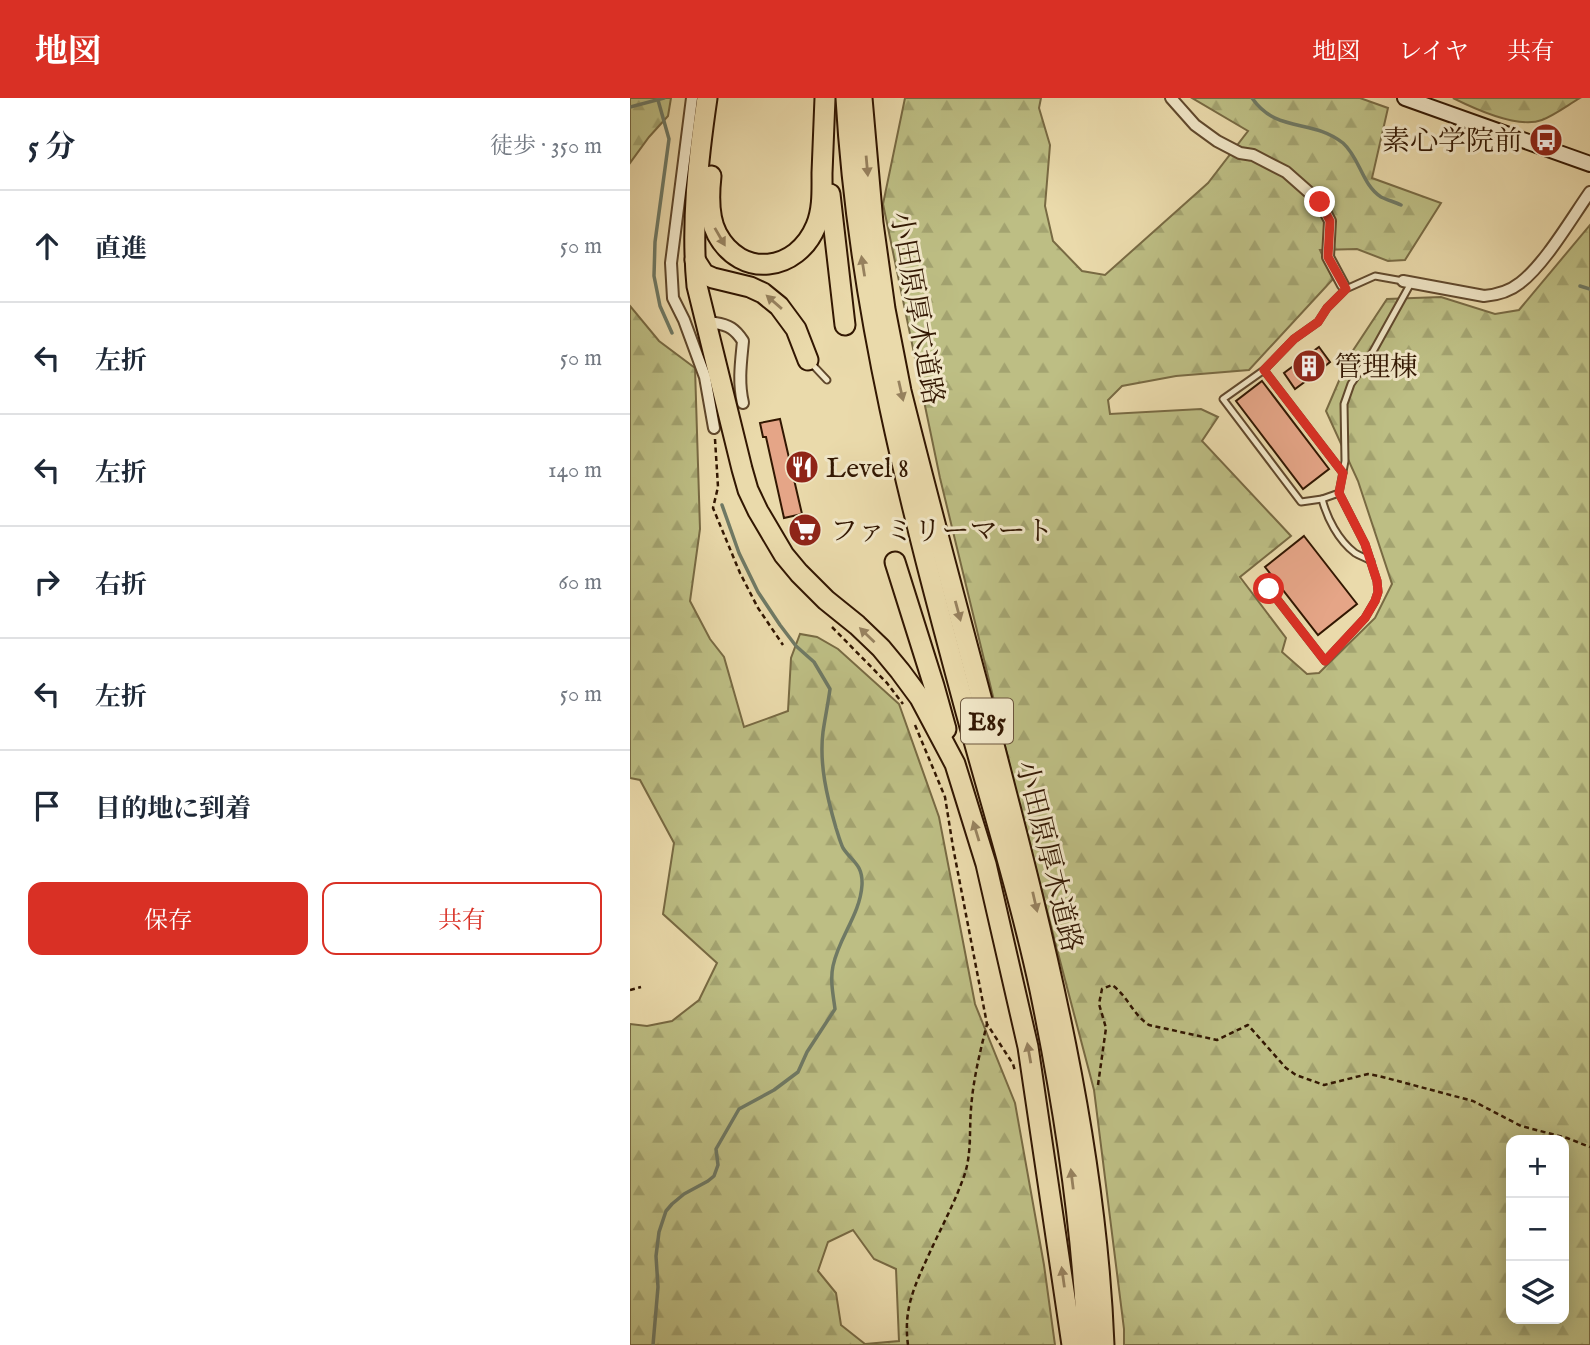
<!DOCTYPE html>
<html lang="ja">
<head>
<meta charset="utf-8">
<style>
  body { margin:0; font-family:"IM FELL English","Noto Serif JP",serif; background:#f6f6f7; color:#1f2937 }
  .controls { position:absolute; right:21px; bottom:21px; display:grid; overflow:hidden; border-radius:14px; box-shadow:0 4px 18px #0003 }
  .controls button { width:63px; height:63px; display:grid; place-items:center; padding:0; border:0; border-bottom:2px solid #e0e1e3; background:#fff; color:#1f2937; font:35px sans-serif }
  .stop { position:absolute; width:21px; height:21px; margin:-16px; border:5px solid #d93025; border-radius:50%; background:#fff }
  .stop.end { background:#d93025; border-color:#fff; box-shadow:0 2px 7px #0008 }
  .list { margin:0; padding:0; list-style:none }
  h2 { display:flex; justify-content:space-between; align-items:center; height:91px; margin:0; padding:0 28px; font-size:30px }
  h2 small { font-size:23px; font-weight:400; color:#747a83 }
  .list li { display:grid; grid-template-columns:46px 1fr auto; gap:21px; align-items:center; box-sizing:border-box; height:112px; padding:0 28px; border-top:2px solid #e0e1e3 }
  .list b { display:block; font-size:26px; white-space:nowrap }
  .list em { font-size:23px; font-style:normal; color:#747a83 }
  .actions { display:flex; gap:14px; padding:21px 28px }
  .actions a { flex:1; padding:16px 0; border:2px solid #d93025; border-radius:14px; text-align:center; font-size:24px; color:#d93025 }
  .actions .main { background:#d93025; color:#fff }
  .icon { flex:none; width:38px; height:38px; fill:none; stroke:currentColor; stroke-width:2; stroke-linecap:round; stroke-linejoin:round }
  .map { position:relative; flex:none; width:960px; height:1247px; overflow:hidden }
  header { display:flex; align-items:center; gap:42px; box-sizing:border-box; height:98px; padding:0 35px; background:#d93025; color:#fff }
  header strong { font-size:33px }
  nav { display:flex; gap:38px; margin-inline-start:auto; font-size:24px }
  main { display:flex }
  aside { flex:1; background:#fff }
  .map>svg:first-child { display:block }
</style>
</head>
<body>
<header>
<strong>地図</strong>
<nav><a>地図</a><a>レイヤ</a><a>共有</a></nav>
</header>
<main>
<aside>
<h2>5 分<small>徒歩 · 350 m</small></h2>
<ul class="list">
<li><svg class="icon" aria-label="ahead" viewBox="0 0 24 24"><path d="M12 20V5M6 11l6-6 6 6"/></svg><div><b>直進</b></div><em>50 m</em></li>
<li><svg class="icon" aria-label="left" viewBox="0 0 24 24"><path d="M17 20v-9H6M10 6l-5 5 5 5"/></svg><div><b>左折</b></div><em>50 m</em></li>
<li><svg class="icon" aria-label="left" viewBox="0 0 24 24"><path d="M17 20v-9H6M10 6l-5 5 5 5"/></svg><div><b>左折</b></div><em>140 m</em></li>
<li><svg class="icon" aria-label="right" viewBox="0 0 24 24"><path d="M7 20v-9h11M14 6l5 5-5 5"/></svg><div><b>右折</b></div><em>60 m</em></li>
<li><svg class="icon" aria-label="left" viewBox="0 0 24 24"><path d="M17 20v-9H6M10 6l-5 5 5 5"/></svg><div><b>左折</b></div><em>50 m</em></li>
<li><svg class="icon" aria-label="arrive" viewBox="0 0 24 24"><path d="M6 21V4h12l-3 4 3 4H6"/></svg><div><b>目的地に到着</b></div></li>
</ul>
<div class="actions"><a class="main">保存</a><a>共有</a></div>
</aside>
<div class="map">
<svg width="960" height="1247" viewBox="0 0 960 1247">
  <defs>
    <pattern id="forest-firs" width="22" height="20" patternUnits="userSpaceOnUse" patternTransform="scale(1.75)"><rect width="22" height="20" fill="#bdbe84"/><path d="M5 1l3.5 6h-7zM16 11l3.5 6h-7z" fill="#a3a370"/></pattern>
  </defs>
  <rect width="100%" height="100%" fill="#eadaab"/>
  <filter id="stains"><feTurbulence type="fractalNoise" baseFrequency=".00286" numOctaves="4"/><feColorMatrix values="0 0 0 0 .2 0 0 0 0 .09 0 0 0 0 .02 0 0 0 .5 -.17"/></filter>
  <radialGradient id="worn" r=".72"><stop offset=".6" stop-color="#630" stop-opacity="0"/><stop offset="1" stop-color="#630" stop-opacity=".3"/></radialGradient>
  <g fill="url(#forest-firs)" stroke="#786a43" stroke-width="2" fill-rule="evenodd">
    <path d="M0,0H41L38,18L19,39L0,65Z"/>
    <path d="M275,0H411L409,10L420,47L415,108L423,143L452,173L475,177L578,85L618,33L562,0H730L758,10L742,80L811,105L775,162L758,163L727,151L690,152L703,181L619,272L546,278L492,288L478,302L480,316L571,311L588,319L572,343L661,438L610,479L656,540L652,554L677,576L689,575L745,520L762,486L728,383L696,313L720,257L757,201L811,199L865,216L889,212L960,127V1247H494V1231L464,992L392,718L310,380L253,106ZM881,1042H934V1221H881Z"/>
    <path d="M823,0H950C938,7 925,17 912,22C888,31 845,11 823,0Z"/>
    <path d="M0,208L29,243L65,270L70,431L60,503L80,541L94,559L114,629L158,613L161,560L170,536L187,539L208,551L269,606L309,719L345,906L385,1005L414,1167L425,1247H0V926L17,928L42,923L69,902L87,865L33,816L44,745L10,682L0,680ZM223,1132L244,1161L266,1171L269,1243L235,1246L211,1227L206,1195L188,1173L198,1144Z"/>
  </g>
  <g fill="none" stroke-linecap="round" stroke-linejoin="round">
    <g stroke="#6f7964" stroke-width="3.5">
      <path d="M622,0C647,36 682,20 713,45C730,60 732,87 751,99C757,102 765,104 771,107"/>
      <path d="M28,2L39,41L25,144L24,178L30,208L42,235"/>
      <path d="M0,9L34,0"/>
      <path d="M950,188L960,191"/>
      <path d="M23,1247L28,1189L26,1158L29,1134L36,1113L42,1106L54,1096L78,1083L84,1078L88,1067L86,1051L109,1011L144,992L168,974L177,954L205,911C203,896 200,882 203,868C209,839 230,817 232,787C233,766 222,764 213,750C210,744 208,736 206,730C197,699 189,666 193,634C195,620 198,606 200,591L184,564L166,548L150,527L128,494L109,455L92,407"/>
    </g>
  </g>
  <g fill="#e5a587" stroke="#321702" stroke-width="2">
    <path d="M689,249L700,264L689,273L691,275L682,282L680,280L665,291L654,275Z"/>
    <path d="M632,283L699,371L673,391L606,303Z"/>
    <path d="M150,321L172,416L154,420L136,339H133L130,325Z"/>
    <path d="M674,438L727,506L688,537L635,469Z"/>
  </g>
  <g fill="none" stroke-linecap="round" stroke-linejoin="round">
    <defs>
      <g id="lane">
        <path d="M180,264L197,282"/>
        <path d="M634,272L713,375"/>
        <path d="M709,395L692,401C697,420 708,442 725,455C730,458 736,460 741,463"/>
        <path d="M692,401L671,404L593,301L634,272L664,241L688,224L697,210L716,191L745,178L773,183"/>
        <path d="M639,491L695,563L735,520L745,503L748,494L747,483L735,446L709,395L715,363L714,306L721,286L741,257L781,185"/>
      </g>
      <g id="street">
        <path d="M62,0L41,165L43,200L54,222L75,279L84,330"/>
        <path d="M541,0L565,27L587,43L610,55L623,57L656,74L690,104L700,123L698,159L713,187"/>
        <path d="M773,183L854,198C866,197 880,193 890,185C915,166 941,121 960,94"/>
        <path d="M85,225C99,227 105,231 113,243C111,264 108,284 113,305"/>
      </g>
      <path id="secondary" d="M775,0L960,66"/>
      <g id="highway">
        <path d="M77,0C68,61 61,127 67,188L112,371L118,392L128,413L154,457L169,475L196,502L227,527L251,550L270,573L290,600L325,666L356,766L398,949L442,1247"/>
        <path d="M216,0C228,212 281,410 336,614C361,706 390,799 410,892C434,1009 453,1128 457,1247"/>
        <path d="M232,0L243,125L255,211L271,293C301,413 333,532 365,651C416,847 466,1044 474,1247"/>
        <path d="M81,78C79,96 78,119 87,136C111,181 167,174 186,128C193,111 192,93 192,75C193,50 194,25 195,0"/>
        <path d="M200,96L215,227"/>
        <path d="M65,162L74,176L83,180L120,189L133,195L149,208L166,231L178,262"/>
        <path d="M265,464L304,588L316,631"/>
      </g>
    </defs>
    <use href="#lane" stroke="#60482c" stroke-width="9"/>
    <use href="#street" stroke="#60482c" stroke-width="14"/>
    <use href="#secondary" stroke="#321702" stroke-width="18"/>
    <use href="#highway" stroke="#321702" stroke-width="23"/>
    <g stroke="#321702" stroke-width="2.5" stroke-dasharray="5 3.5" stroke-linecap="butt">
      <path d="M85,341L88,389L83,410L110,475L128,510L153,547"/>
      <path d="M202,529L257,585L273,606"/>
      <path d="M285,627L315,699L323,749L357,926L383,966L385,973"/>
      <path d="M0,892L11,889"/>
      <path d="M468,987L476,930L469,906L472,891L482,887C497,897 503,917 519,927L587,942L618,927L656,970L666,977L694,987L738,976L749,978L843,1003L891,1028L937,1040L960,1049"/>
      <path d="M278,1247C273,1210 285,1187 300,1154C311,1130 324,1106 333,1081C342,1058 339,1035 341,1011C343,982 350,954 357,926"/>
    </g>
    <use href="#lane" stroke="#f1e7c8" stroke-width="5"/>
    <use href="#street" stroke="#f1e7c8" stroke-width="10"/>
    <use href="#secondary" stroke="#f1e7c8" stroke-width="14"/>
    <use href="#highway" stroke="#eadaab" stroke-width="19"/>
  </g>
  <defs><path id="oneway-solid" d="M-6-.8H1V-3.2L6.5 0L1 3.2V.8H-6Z" transform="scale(1.75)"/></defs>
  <g fill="#97825f">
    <use href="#oneway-solid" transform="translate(237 68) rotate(85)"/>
    <use href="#oneway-solid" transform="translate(90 139) rotate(60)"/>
    <use href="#oneway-solid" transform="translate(233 168) rotate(-99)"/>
    <use href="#oneway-solid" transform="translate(144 204) rotate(-139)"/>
    <use href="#oneway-solid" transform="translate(271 293) rotate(77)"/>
    <use href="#oneway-solid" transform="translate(328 513) rotate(75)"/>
    <use href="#oneway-solid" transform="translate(237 537) rotate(-136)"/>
    <use href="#oneway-solid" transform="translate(346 733) rotate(-107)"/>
    <use href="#oneway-solid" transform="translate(405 804) rotate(77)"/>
    <use href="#oneway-solid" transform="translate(399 955) rotate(-100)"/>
    <use href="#oneway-solid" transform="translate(442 1081) rotate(-97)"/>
    <use href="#oneway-solid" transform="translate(433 1179) rotate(-98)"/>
  </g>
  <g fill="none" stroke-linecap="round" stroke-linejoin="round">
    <path stroke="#d93025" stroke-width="9" d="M639,491L695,563L735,520L745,503L748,494L747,483L735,446L709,395L713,375L634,272L664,241L688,224L697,210L716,191L698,159L700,123L690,104"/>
  </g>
  <defs>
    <symbol id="bus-disc" viewBox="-11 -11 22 22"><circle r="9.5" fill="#8f2418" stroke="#f1e7c8"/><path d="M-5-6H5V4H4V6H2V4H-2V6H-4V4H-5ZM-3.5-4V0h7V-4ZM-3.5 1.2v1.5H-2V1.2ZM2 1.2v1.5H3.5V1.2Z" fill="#fff"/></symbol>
    <symbol id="building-disc" viewBox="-11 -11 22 22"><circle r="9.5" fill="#8f2418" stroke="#f1e7c8"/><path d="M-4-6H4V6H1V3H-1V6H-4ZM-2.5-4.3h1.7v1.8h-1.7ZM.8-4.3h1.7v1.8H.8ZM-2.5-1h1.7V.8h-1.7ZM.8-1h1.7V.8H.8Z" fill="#fff"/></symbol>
    <symbol id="restaurant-disc" viewBox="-11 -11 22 22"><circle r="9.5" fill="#8f2418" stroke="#f1e7c8"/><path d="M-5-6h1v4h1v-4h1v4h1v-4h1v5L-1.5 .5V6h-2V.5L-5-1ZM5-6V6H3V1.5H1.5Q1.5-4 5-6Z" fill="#fff"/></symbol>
    <symbol id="supermarket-disc" viewBox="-11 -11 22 22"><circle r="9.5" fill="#8f2418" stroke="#f1e7c8"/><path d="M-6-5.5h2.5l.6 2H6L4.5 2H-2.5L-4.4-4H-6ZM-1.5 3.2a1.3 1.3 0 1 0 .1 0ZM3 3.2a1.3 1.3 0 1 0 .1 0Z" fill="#fff"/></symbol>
  </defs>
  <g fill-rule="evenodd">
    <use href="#bus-disc" x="897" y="23" width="38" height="38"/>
    <use href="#building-disc" x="660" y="249" width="38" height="38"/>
    <use href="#restaurant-disc" x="153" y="350" width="38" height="38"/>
    <use href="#supermarket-disc" x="156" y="413" width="38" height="38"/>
  </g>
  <g text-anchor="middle" stroke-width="6" stroke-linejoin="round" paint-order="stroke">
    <rect fill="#f1e7c8" stroke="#6b553d" stroke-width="2" x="331" y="600.5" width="52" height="45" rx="5"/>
    <g font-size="26" font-weight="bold" fill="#321702">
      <text x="357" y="632">E85</text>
    </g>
    <g font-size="28" fill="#321702" stroke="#f1e7c8" text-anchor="start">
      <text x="892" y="52" text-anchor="end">素心学院前</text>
      <text x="704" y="278">管理棟</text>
      <text x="196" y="379">Level 8</text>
      <text x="200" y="442">ファミリーマート</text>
    </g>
    <g font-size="28" fill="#321702" stroke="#f1e7c8">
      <text transform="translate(288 210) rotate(80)" y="10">小田原厚木道路</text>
      <text transform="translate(420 758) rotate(76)" y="10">小田原厚木道路</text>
    </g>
  </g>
  <rect width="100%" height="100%" filter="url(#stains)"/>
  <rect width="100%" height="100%" fill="url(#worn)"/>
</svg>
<div class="controls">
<button>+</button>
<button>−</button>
<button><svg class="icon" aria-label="layers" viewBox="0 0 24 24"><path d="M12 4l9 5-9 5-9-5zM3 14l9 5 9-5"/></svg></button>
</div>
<div class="stop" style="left:639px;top:491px"></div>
<div class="stop end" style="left:690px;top:104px"></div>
</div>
</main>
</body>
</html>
